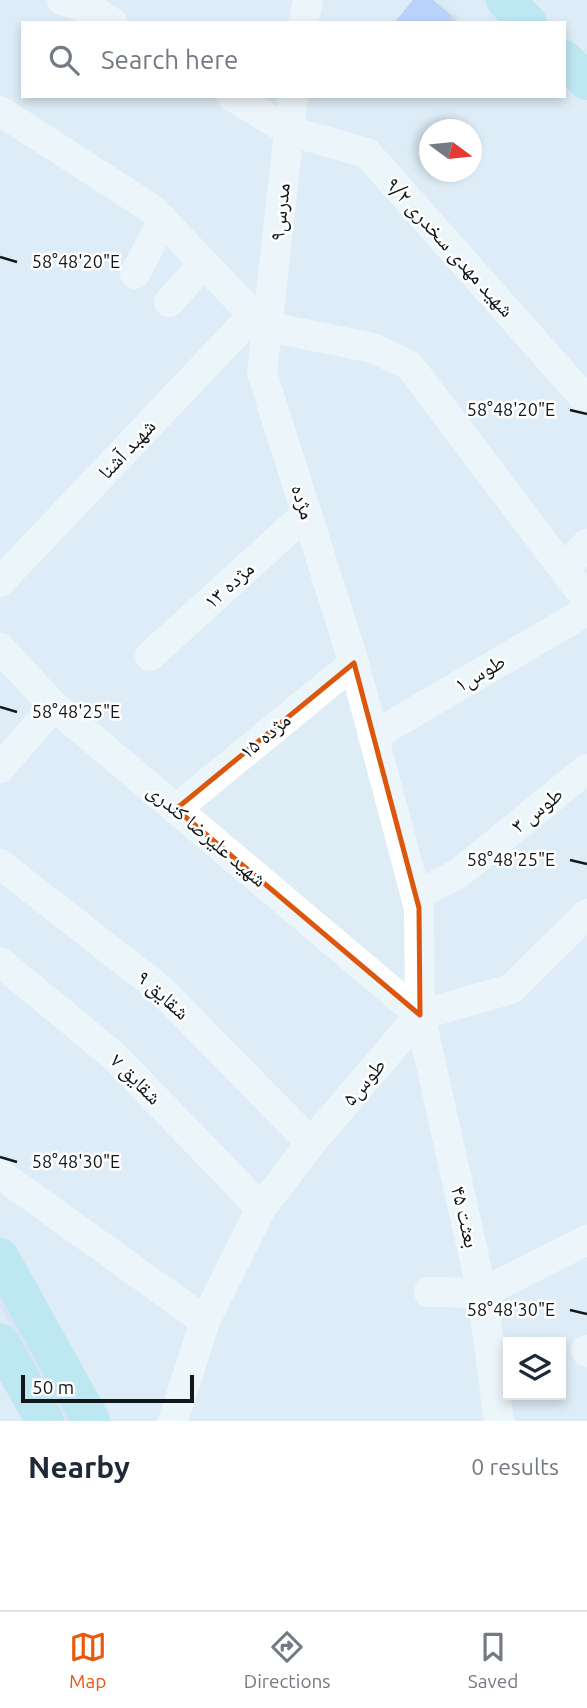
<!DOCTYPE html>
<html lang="en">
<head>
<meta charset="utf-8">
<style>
  body { margin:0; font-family:Ubuntu,"Noto Naskh Arabic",sans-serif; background:#f2f2f3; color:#1f2937 }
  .controls { position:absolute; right:21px; bottom:21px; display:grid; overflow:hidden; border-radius:0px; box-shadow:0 4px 10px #0003 }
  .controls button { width:63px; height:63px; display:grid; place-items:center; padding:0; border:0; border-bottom:2px solid #e0e1e3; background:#fff; color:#1f2937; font:35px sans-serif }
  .compass { position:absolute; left:419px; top:119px; width:63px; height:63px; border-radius:50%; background:#fff; box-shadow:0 4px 10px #0003; rotate:105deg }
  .scale { position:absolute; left:21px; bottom:18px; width:173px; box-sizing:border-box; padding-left:7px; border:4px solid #12171a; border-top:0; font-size:19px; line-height:24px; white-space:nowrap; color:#12171a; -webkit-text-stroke:5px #fff; paint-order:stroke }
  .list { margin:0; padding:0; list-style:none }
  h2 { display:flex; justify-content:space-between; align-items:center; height:91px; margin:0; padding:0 28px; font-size:30px }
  h2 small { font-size:23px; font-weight:400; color:#747a83 }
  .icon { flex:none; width:38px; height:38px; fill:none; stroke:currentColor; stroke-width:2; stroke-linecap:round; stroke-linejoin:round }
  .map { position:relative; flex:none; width:587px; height:1421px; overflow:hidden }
  .search { position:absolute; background:#fff; box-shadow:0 4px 10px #0003; left:21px; right:21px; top:21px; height:77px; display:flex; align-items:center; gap:18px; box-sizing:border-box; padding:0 24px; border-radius:0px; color:#747a83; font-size:26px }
  .sheet { height:189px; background:#fff }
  nav { display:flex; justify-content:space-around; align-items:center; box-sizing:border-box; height:98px; border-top:2px solid #e0e1e3; background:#fff; font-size:19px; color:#747a83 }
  nav a { display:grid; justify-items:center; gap:4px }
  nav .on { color:#ea580c }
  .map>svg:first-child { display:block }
</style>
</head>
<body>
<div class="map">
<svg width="587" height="1421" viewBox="0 0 587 1421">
  <defs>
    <filter id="shadow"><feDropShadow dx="6" dy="6" stdDeviation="3.5" flood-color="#0004"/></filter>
  </defs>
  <rect width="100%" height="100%" fill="#ddecf5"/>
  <path fill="#dbd6f9" d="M0,1287L78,1421H65L0,1307Z"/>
  <path fill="#8cb1ff" filter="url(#shadow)" d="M413,0H433L452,16L446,23H394Z"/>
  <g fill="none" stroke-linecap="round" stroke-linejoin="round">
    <g stroke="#fff" stroke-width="30">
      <path d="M62,0L92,10L113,23"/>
      <path d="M303,23L308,0"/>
      <path d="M232,96L289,131L367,153L587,401"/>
      <path d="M293,96L262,373L354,663L419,908L420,1015L482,1293L499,1421"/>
      <path d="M0,111L152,209L253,315L269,327L373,348L409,365L587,600"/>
      <path d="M135,274L163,220"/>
      <path d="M169,302L204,264"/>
      <path d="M565,568L587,544"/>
      <path d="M0,582L253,315"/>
      <path d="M0,648L54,706L420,1015"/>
      <path d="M150,656L307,513"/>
      <path d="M373,736L587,611"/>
      <path d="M0,768L54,706"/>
      <path d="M176,809L354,663"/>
      <path d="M0,864L160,989L311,1143"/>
      <path d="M416,896L459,873L587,769"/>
      <path d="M0,962L114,1056L261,1208"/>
      <path d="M0,1174L205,1321"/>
      <path d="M429,1292L482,1293L587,1240"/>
      <path d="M586,1350L587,1352"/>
      <path d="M173,1421L205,1321L261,1208L311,1143L420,1015L511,989L587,914"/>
    </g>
    <g stroke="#98e0eb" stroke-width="38">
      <path d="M505,0L528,23"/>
      <path d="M564,59L587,81"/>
      <path d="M0,1257L91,1421"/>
      <path d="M0,1342L45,1421"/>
    </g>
  </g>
  <path d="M0 0H587V1421H0ZM354,663L419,908L420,1015L176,809Z" fill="#ddecf5" fill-opacity=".55" fill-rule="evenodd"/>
  <path fill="none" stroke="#dd560d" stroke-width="5" stroke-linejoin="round" d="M354,663L419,908L420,1015L176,809Z"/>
  <path fill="none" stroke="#12171a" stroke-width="2.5" d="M0,257L17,262M570,410L587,414M0,707L17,712M570,860L587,864M0,1157L17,1162M570,1310L587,1314"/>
  <g text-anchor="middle" stroke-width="5" stroke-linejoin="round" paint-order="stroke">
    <g font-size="21" fill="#12171a" stroke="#fff">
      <text transform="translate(280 212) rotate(-84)" y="7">مدرس۹</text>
      <text transform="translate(450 247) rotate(48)" y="7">شهید مهدی سخدری ۹/۲</text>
      <text transform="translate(127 449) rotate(-47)" y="7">شهبد آشنا</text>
      <text transform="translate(303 502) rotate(72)" y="7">مژده</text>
      <text transform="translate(229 585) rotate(-42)" y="7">مژده ۱۳</text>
      <text transform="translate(480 673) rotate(-30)" y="7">طوس۱</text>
      <text transform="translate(265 736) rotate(-40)" y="7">مژده ۱۵</text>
      <text transform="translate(537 810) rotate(-39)" y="7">طوس ۳</text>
      <text transform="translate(207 835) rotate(40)" y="7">شهید علیرضا کندری</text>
      <text transform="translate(163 995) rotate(42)" y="7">شقایق ۹</text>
      <text transform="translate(136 1079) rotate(45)" y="7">شقایق ۷</text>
      <text transform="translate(364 1082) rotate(-50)" y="7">طوس۵</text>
      <text transform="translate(465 1217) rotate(77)" y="7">بعثت ۴۵</text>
    </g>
  </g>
  <g font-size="18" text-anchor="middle" fill="#12171a" stroke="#fff" stroke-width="5" stroke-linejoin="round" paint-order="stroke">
    <text x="76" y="268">58°48'20"E</text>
    <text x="511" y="416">58°48'20"E</text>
    <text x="76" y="718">58°48'25"E</text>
    <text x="511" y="866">58°48'25"E</text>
    <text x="76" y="1168">58°48'30"E</text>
    <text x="511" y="1316">58°48'30"E</text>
  </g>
</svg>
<div class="controls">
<button><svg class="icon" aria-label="layers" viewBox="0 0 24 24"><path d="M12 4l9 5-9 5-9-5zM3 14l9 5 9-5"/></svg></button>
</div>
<svg class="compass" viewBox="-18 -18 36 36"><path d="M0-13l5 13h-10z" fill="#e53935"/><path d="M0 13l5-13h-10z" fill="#747a83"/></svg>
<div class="scale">50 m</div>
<div class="search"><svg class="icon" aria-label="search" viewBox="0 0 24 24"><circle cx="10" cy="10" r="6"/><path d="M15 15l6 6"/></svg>Search here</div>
</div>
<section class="sheet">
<h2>Nearby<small>0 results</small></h2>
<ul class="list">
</ul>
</section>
<nav>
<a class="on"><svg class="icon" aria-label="map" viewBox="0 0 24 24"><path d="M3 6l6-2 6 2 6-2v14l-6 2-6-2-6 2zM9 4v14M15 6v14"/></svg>Map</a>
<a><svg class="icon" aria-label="directions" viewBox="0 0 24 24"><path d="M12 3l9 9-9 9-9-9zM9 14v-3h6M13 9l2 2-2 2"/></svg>Directions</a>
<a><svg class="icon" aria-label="saved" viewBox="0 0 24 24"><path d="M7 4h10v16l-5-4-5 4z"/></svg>Saved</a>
</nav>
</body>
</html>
